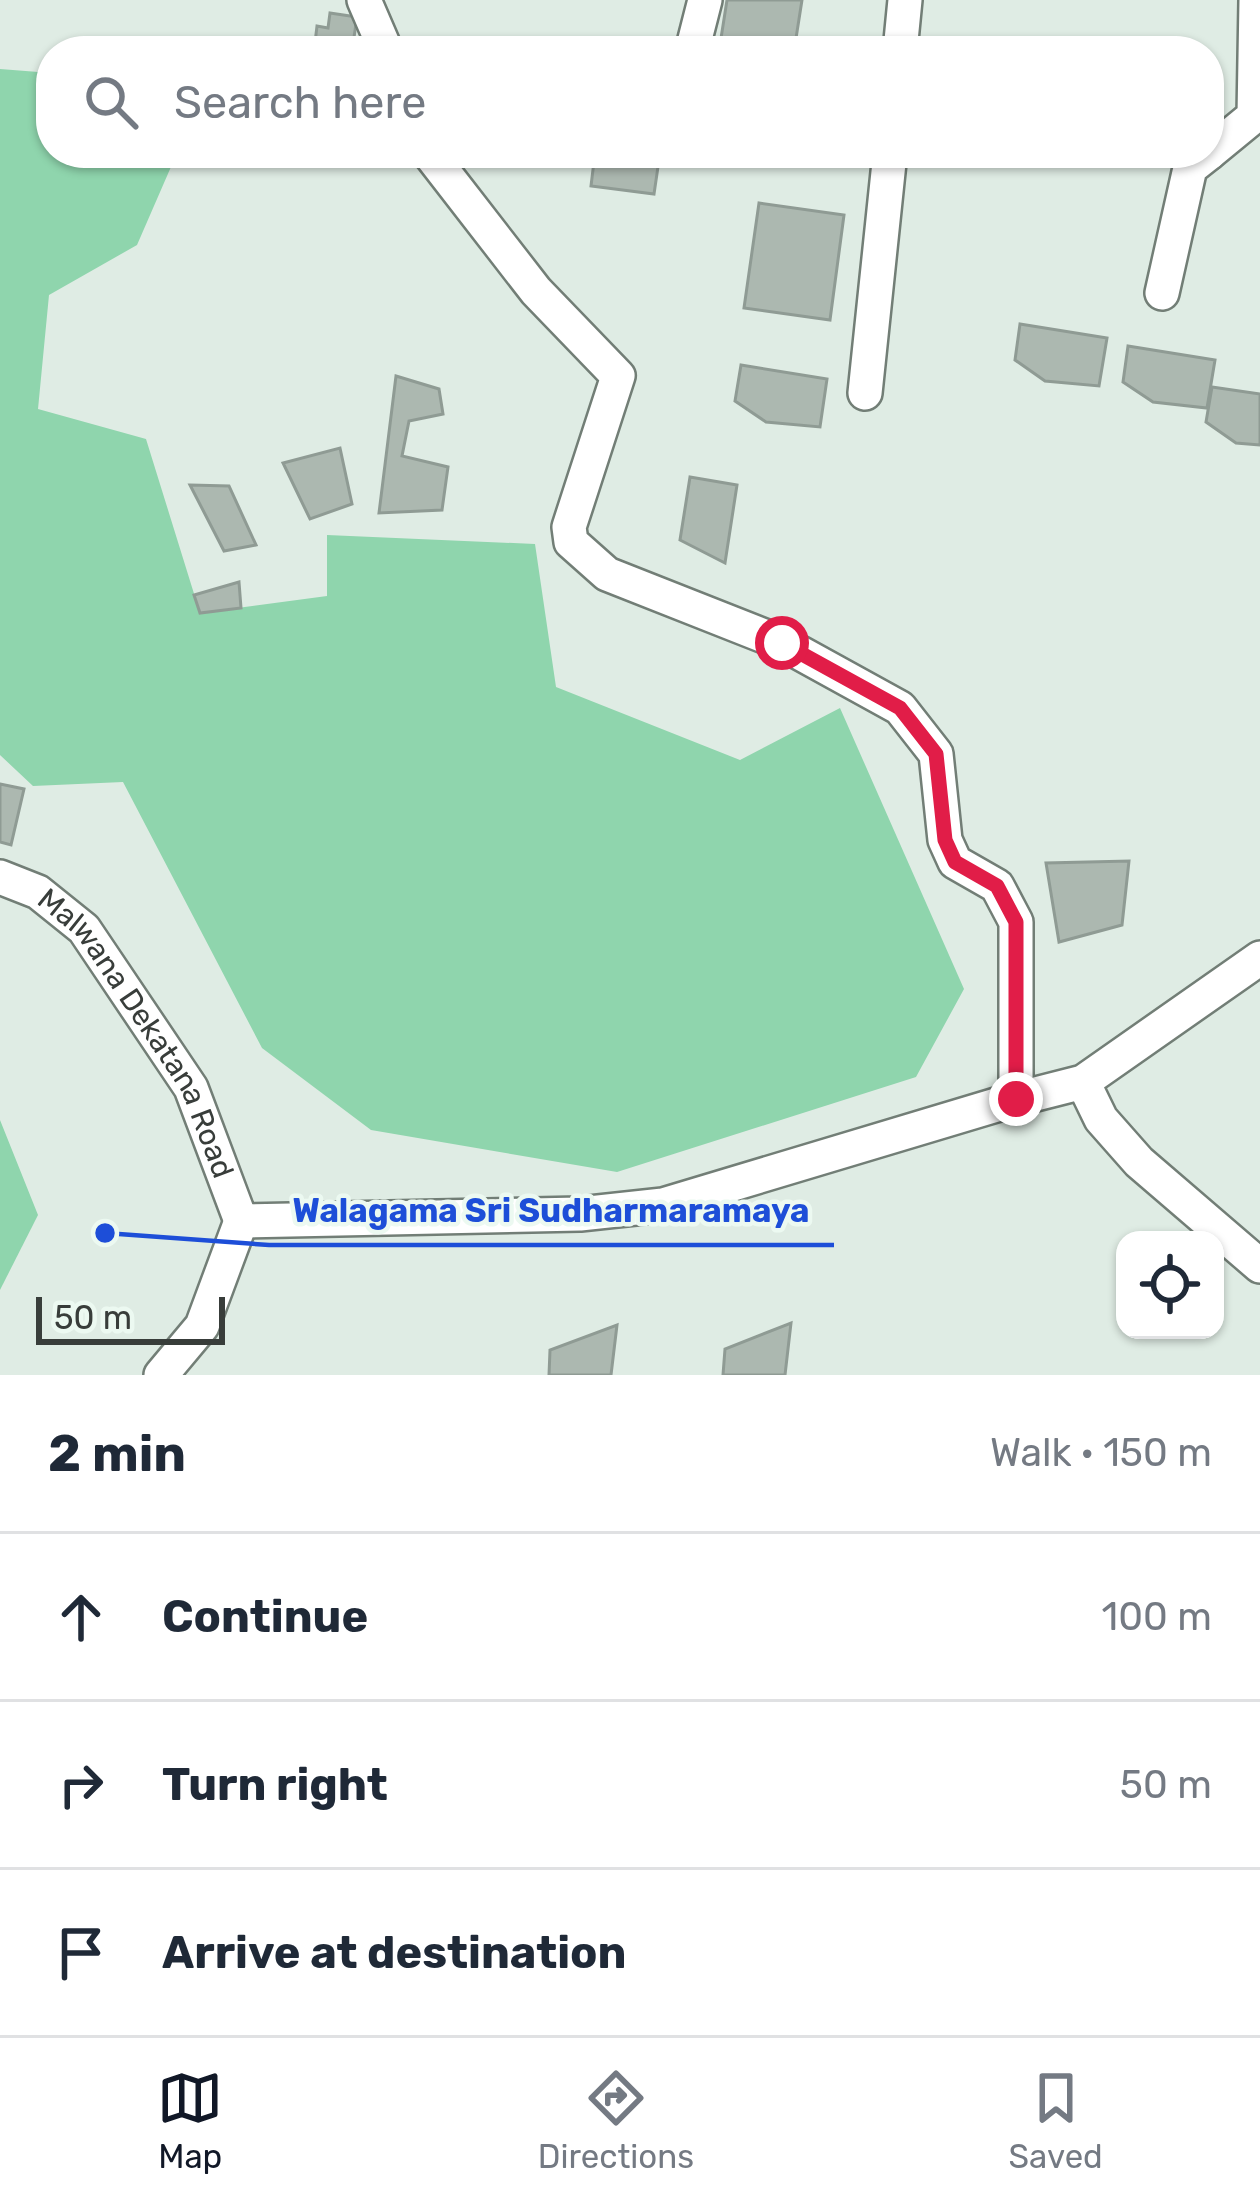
<!DOCTYPE html>
<html lang="en">
<head>
<meta charset="utf-8">
<style>
  body { margin:0; font-family:Rubik,sans-serif; background:#f2f2f3; color:#1f2937 }
  .controls { position:absolute; right:36px; bottom:36px; display:grid; overflow:hidden; border-radius:24px; box-shadow:0 3px 9px #0004 }
  .controls button { width:108px; height:108px; display:grid; place-items:center; padding:0; border:0; border-bottom:3px solid #e0e1e3; background:#fff; color:#1f2937; font:60px sans-serif }
  .scale { position:absolute; left:36px; bottom:30px; width:189px; box-sizing:border-box; padding-left:12px; border:6px solid #383d3a; border-top:0; font-size:33px; line-height:42px; white-space:nowrap; color:#383d3a; -webkit-text-stroke:9px #ecf9f1; paint-order:stroke }
  .stop { position:absolute; width:36px; height:36px; margin:-27px; border:9px solid #e11d48; border-radius:50%; background:#fff }
  .stop.end { background:#e11d48; border-color:#fff; box-shadow:0 3px 12px #0008 }
  .list { margin:0; padding:0; list-style:none }
  h2 { display:flex; justify-content:space-between; align-items:center; height:156px; margin:0; padding:0 48px; font-size:51px }
  h2 small { font-size:39px; font-weight:400; color:#747a83 }
  .list li { display:grid; grid-template-columns:78px 1fr auto; gap:36px; align-items:center; box-sizing:border-box; height:168px; padding:0 48px; border-top:3px solid #e0e1e3 }
  .list b { display:block; font-size:45px; white-space:nowrap }
  .list em { font-size:39px; font-style:normal; color:#747a83 }
  .icon { flex:none; width:66px; height:66px; fill:none; stroke:currentColor; stroke-width:2; stroke-linecap:round; stroke-linejoin:round }
  .map { position:relative; flex:none; width:1260px; height:1375px; overflow:hidden }
  .search { position:absolute; background:#fff; box-shadow:0 3px 9px #0004; left:36px; right:36px; top:36px; height:132px; display:flex; align-items:center; gap:30px; box-sizing:border-box; padding:0 42px; border-radius:48px; color:#747a83; font-size:45px }
  .sheet { height:660px; background:#fff }
  nav { display:flex; justify-content:space-around; align-items:center; box-sizing:border-box; height:168px; border-top:3px solid #e0e1e3; background:#fff; font-size:33px; color:#747a83 }
  nav a { display:grid; justify-items:center; gap:6px }
  nav .on { color:#111827 }
  .map>svg:first-child { display:block }
</style>
</head>
<body>
<div class="map">
<svg width="1260" height="1375" viewBox="0 0 1260 1375">
  <rect width="100%" height="100%" fill="#dfece4"/>
  <g fill="#8fd5ad">
    <path d="M0,69L51,73V153H177L137,245L49,295L38,409L146,439L200,613L327,596V535L535,544L556,687L740,760L840,708L964,989L916,1077L617,1172L371,1130L262,1048L123,782L33,786L0,755Z"/>
    <path d="M0,1120L38,1215L0,1290Z"/>
  </g>
  <g fill="#acb8b0" stroke="#8f9b94" stroke-width="3">
    <path d="M727,0H802L794,51H719Z"/>
    <path d="M330,13L357,17L352,51H314L317,26L328,28Z"/>
    <path d="M595,153H660L654,194L591,186Z"/>
    <path d="M759,203L844,215L830,320L744,308Z"/>
    <path d="M1020,324L1107,338L1099,386L1045,381L1015,360Z"/>
    <path d="M1128,346L1215,360L1207,408L1153,402L1123,382Z"/>
    <path d="M741,365L827,379L820,427L766,422L735,401Z"/>
    <path d="M396,376L439,389L443,414L409,421L402,456L448,467L442,510L379,513Z"/>
    <path d="M1212,387L1260,394V445L1236,443L1206,422Z"/>
    <path d="M340,448L352,504L310,519L283,463Z"/>
    <path d="M690,477L737,485L725,563L680,540Z"/>
    <path d="M190,485L229,486L256,545L224,551Z"/>
    <path d="M239,582L241,608L200,613L194,595Z"/>
    <path d="M0,784L24,789L11,845L0,842Z"/>
    <path d="M1129,861L1122,925L1059,942L1046,863Z"/>
    <path d="M791,1323L785,1375H723L725,1349Z"/>
    <path d="M617,1325L611,1375H549L550,1350Z"/>
  </g>
  <g fill="none" stroke-linecap="round" stroke-linejoin="round">
    <defs>
      <g id="minor">
        <path d="M364,0L386,51"/>
        <path d="M692,51L705,0"/>
        <path d="M900,51L905,0"/>
        <path d="M429,153L536,291L618,376L569,527L571,542L607,574L782,643L900,708L936,754L945,840L955,862L997,886L1016,922V1099"/>
        <path d="M1209,153L1254,116L1256,0"/>
        <path d="M1162,293L1190,168L1209,153"/>
        <path d="M865,393L890,153"/>
        <path id="s1" d="M0,877L38,892L84,929L191,1088L241,1221L580,1214L663,1205L1016,1099L1083,1082L1260,958"/>
        <path d="M1083,1082L1101,1119L1139,1162L1260,1266"/>
        <path d="M161,1375L202,1326L241,1221"/>
      </g>
    </defs>
    <use href="#minor" stroke="#727e76" stroke-width="38"/>
    <use href="#minor" stroke="#fff" stroke-width="33"/>
  </g>
  <g fill="none" stroke-linecap="round" stroke-linejoin="round">
    <path stroke="#e11d48" stroke-width="15" d="M782,643L900,708L936,754L945,840L955,862L997,886L1016,922V1099"/>
  </g>
  <g text-anchor="middle" stroke-width="9" stroke-linejoin="round" paint-order="stroke">
    <g font-size="30" fill="#383d3a" stroke="#ecf9f1">
      <text dy="10" stroke="none"><textPath href="#s1" startOffset="216">Malwana Dekatana Road</textPath></text>
    </g>
  </g>
  <path fill="none" stroke="#1d4ed8" stroke-width="4.5" d="M105 1233L269 1245H834"/>
  <circle fill="#1d4ed8" stroke="#ecf9f1" stroke-width="4.5" cx="105" cy="1233" r="12"/>
  <g font-size="33" text-anchor="middle" font-weight="bold" fill="#1d4ed8" stroke="#ecf9f1" stroke-width="9" stroke-linejoin="round" paint-order="stroke">
    <text x="551" y="1222">Walagama Sri Sudharmaramaya</text>
  </g>
</svg>
<div class="controls">
<button><svg class="icon" aria-label="locate" viewBox="0 0 24 24"><circle cx="12" cy="12" r="6"/><path d="M12 2v4M12 18v4M2 12h4M18 12h4"/></svg></button>
</div>
<div class="scale">50 m</div>
<div class="stop" style="left:782px;top:643px"></div>
<div class="stop end" style="left:1016px;top:1099px"></div>
<div class="search"><svg class="icon" aria-label="search" viewBox="0 0 24 24"><circle cx="10" cy="10" r="6"/><path d="M15 15l6 6"/></svg>Search here</div>
</div>
<section class="sheet">
<h2>2 min<small>Walk · 150 m</small></h2>
<ul class="list">
<li><svg class="icon" aria-label="ahead" viewBox="0 0 24 24"><path d="M12 20V5M6 11l6-6 6 6"/></svg><div><b>Continue</b></div><em>100 m</em></li>
<li><svg class="icon" aria-label="right" viewBox="0 0 24 24"><path d="M7 20v-9h11M14 6l5 5-5 5"/></svg><div><b>Turn right</b></div><em>50 m</em></li>
<li><svg class="icon" aria-label="arrive" viewBox="0 0 24 24"><path d="M6 21V4h12l-3 4 3 4H6"/></svg><div><b>Arrive at destination</b></div></li>
</ul>
</section>
<nav>
<a class="on"><svg class="icon" aria-label="map" viewBox="0 0 24 24"><path d="M3 6l6-2 6 2 6-2v14l-6 2-6-2-6 2zM9 4v14M15 6v14"/></svg>Map</a>
<a><svg class="icon" aria-label="directions" viewBox="0 0 24 24"><path d="M12 3l9 9-9 9-9-9zM9 14v-3h6M13 9l2 2-2 2"/></svg>Directions</a>
<a><svg class="icon" aria-label="saved" viewBox="0 0 24 24"><path d="M7 4h10v16l-5-4-5 4z"/></svg>Saved</a>
</nav>
</body>
</html>
